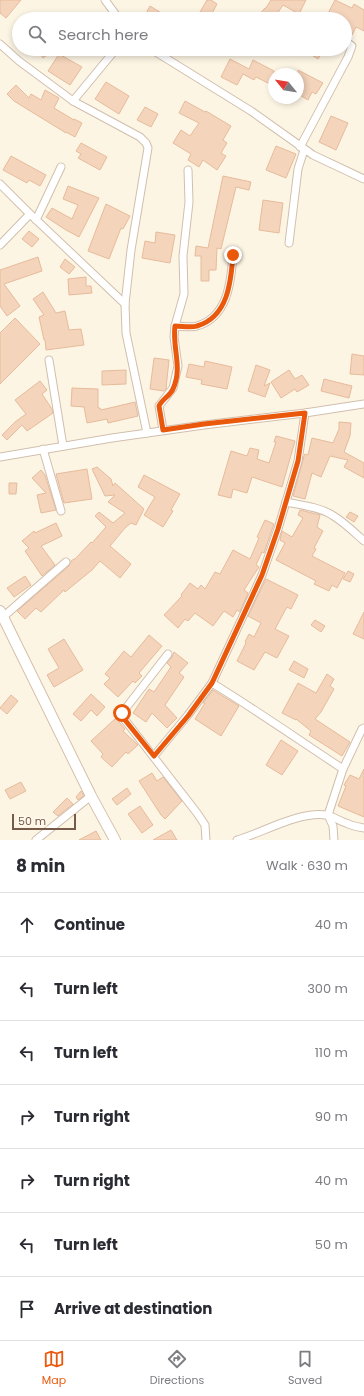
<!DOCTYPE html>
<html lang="en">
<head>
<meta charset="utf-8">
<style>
  body { margin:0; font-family:Poppins,sans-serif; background:#f7f7f7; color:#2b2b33 }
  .compass { position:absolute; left:268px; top:68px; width:36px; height:36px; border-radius:50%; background:#fff; box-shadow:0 2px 6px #0003; rotate:300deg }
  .scale { position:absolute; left:12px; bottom:10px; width:64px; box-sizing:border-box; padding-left:4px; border:2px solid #775b49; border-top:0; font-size:11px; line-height:14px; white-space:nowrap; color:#775b49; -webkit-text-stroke:3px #fff8ec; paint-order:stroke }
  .stop { position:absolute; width:12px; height:12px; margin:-9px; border:3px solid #ea580c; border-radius:50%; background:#fff }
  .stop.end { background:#ea580c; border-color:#fff; box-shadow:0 1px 4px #0008 }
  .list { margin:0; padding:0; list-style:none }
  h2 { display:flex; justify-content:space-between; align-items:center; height:52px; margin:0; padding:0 16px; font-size:17px }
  h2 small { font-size:13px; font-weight:400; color:#7c7c81 }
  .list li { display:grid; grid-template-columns:26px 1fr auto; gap:12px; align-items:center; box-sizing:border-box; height:64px; padding:0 16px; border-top:1px solid #e1e1e2 }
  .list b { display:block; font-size:15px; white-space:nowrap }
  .list em { font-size:13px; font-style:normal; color:#7c7c81 }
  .icon { flex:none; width:22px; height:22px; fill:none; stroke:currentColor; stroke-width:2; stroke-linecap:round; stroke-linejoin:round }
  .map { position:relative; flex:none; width:364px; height:840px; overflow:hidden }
  .search { position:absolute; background:#fff; box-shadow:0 2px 6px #0003; left:12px; right:12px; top:12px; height:44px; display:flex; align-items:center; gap:10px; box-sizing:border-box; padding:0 14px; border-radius:22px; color:#7c7c81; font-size:15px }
  .sheet { height:500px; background:#fff }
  nav { display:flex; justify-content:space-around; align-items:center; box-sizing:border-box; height:56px; border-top:1px solid #e1e1e2; background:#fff; font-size:11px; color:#7c7c81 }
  nav a { display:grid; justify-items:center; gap:2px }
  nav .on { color:#ea580c }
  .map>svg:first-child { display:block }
</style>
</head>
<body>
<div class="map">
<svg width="364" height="840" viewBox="0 0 364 840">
  <rect width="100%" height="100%" fill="#fdf5e4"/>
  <g fill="#f4d4bb" stroke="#e7bb9b">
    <path d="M0,0H21L6,18L0,13Z"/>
    <path d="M207,0H211L217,4L209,19H196Z"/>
    <path d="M271,0H306L299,14L283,5L277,14L276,13L271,19H261L258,16L265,8H266Z"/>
    <path d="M335,0L352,8L354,4L364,10V31L356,27L352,35L345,31V19H325Z"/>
    <path d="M150,6L171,19H143Z"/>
    <path d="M36,49H56L43,58Z"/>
    <path d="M302,49H324L318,59Z"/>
    <path d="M59,54L82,67L70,85L48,71Z"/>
    <path d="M230,59L249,69L253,60L274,71V86L256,77L254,80L243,74L237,85L221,77Z"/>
    <path d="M298,70L323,83L316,94L312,92L308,100L298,94Z"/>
    <path d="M106,82L129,96L119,114L95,99Z"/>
    <path d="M16,85L29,98L31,94L41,100L45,90L59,98L54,108L74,120V119L82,123L75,137L66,132V133L14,101L7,94Z"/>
    <path d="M185,101L205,112L206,111L231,126L223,140L227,143L221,153L226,156L217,170L203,160L199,167L188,160L191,154L173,143L181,130L190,136L199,123L179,113Z"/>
    <path d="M145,107L158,114L151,127L137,120Z"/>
    <path d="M331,116L348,123L336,150L319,142Z"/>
    <path d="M81,143L107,157L100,170L78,158L81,154L76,151Z"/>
    <path d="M276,146L296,154L286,178L266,170Z"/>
    <path d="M11,156L46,175L40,186L29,180L27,183L3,170Z"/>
    <path d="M223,176L251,182L249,190L236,187L221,249L217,248L216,270H209V281H201V256H195L196,246L208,248Z"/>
    <path d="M68,186L99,198L79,237L66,230L46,217L52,208L72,219L78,205L63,199Z"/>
    <path d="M263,200L283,203L279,233L259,230Z"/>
    <path d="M106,204L130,216L123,229L121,228L109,259L88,251Z"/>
    <path d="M29,231L39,239L32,247L22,239Z"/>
    <path d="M156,232L175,235L170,263L142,258L145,241L155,243Z"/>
    <path d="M38,257L42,271L4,284L20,306L7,316L0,306V270Z"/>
    <path d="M65,259L75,267L69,274L60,267Z"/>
    <path d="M86,277V286H91L92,293L69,295L68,279Z"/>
    <path d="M43,292L56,313L65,311L69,330L81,329L84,345L46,350L45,340H44L39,317L44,315L33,299Z"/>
    <path d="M15,318L40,344L0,384V333Z"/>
    <path d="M352,354L364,356V375L350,374Z"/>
    <path d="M154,358L169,360L166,389L164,391L150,389Z"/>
    <path d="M205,361L232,367L227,389L201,384L202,380L186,377L189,364L204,367Z"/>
    <path d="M256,365L270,370L264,386L270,383L265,397L248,391Z"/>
    <path d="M126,370V384L102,385V371Z"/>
    <path d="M289,370L295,379L302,375L309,385L297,392L295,389L281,398L271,382Z"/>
    <path d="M324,379L352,386L349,398L321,391Z"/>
    <path d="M40,381L47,390L42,394L52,409L53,413L27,431L22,425L7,440L2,435L15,422L26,414L15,400Z"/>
    <path d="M72,388L98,389V408H100L101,410L135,402L138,416L108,423L107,419L87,423L84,407L71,406Z"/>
    <path d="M339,422L351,423L350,436L344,452L364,463V478L344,467L348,460L330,456L321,477L312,473L305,499L293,496L304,456L305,454L308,455L312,438L333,443L339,429Z"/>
    <path d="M276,436L295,441L282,487L252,477L247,493L233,489L231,498L218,495L231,451L247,456L250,448L259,450L257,459L269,463L276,442H274Z"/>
    <path d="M97,467L111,479L113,486L115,483L144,509L136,525L131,523L125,528L110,546L131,564L120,578L100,561L92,570L65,592L64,590L41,612L36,608L25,619L17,611L69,566L71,561L74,559H75L91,542L92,543L106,527L95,516L99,512L113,523L125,513L108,502L115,495L105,496L92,469Z"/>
    <path d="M87,469L92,499L64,503L56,474Z"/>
    <path d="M41,470L45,475L56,510L41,513L37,495L46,493L32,478Z"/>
    <path d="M144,475L180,494L171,510L173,511L163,527L144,515L155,497L138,487Z"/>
    <path d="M9,483H17L16,494H9Z"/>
    <path d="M300,510L320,515L317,527L323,531L314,548L316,549L312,556L345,573L337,588L332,585L329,591L314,584L316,581L276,560L285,543L280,540L282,531L292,537L303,518L298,515Z"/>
    <path d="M350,512L358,516L354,522L346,517Z"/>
    <path d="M265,520L274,524L264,553L262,552L256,565L259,567L244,590L248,593L240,612L237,610L233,617L224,611L213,626L195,613L188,621L185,619L178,628L164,615L182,596L181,595L190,583L198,589L201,585L205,589L215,572L220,574L233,550L250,559L259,538L257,537Z"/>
    <path d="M56,523L62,536L41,546L55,565L42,576L25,551L29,548L22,541L34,531L35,533Z"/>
    <path d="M348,571L354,574L350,582L343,579Z"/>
    <path d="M25,576L31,585L14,597L7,588Z"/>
    <path d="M266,579L298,595L291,609L287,607L275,629L289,636L277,658L265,652L254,670L237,661L246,643L245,642L249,634L254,637L261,623L248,616Z"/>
    <path d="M364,612V639L353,634Z"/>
    <path d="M315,620L325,626L321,632L311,625Z"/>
    <path d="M149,635L162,646L139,673L142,676L135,683L133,681L118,697L104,684L110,678L105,674L124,651L131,657Z"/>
    <path d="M64,639L83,670L54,687L47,675L59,668L48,649Z"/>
    <path d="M174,652L188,663L179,673L184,677L165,705L177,718L167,728L152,713L146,722L133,713L149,689L154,692L171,667L167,663L172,657Z"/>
    <path d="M294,661L308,669L304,678L289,670Z"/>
    <path d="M327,674L334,679L330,686L334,689L321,712L315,719L350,742L342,756L309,735L311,731L296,719V720L282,713L298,683L316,693Z"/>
    <path d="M213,690L239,706L221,736L195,719L205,703H203Z"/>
    <path d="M91,694L105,707L97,716L91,710L81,721L73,714Z"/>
    <path d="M11,695L18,701L7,714L0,708Z"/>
    <path d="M116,718L125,729L123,731L138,745L128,754L126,752L112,767L101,757L103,754L91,741Z"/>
    <path d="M281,740L298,751L282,775L266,765Z"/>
    <path d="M364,769V817L338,806L346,786L344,785L350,775L359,779Z"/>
    <path d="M152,773L157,781L163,777L182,801L165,819L161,815L139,781Z"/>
    <path d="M21,782L26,791L10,799L5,790Z"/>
    <path d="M127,788L131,794L117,805L112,799Z"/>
    <path d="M81,791L84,796L78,800L76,797Z"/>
    <path d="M67,798L73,804L58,816L53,812Z"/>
    <path d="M140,806L153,825L142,833L128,814Z"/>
    <path d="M171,830L177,840H153Z"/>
    <path d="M96,831L101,840H79Z"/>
  </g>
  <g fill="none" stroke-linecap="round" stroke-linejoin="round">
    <defs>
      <g id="street">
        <path d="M105,0L119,19"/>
        <path d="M292,18L294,19"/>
        <path d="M0,44L19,61L73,101L140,137L146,143L148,148L131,250L125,304L126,333L147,433"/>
        <path d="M151,49L251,111L313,155L364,179"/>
        <path d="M73,101L116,49"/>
        <path d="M300,147L348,57L352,46L345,41"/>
        <path d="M0,184L30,214L125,304"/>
        <path d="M36,220L61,167"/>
        <path d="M289,243L298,169L304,150"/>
        <path d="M0,245L30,214"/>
        <path d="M175,326C182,326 191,328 197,326C228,317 231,282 233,255"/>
        <path d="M49,360L63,446"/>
        <path d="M163,430L159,406L173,388L178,366L174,337L175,326L184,294L183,256L189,202L188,170"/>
        <path d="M43,449L61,511"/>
        <path d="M0,457L112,438L204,425L305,413L364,404"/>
        <path d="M286,502C301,505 319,507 332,515C344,522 354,532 364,541"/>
        <path d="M3,617L66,562"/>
        <path d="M168,654L122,713L125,720L197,813L205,825L206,840"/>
        <path d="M212,683C256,710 299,740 343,769"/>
        <path d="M154,756L188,715L212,683L262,575L278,529L298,461L305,413"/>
        <path d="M36,840L91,796"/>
        <path d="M237,840C262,833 299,811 326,815C333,816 339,821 346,823C352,826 358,827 364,828"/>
        <path d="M334,840L333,826L328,815L343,769L362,729L364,728"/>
      </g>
      <path id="secondary" d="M0,611L91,796L115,840"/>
    </defs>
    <use href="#street" stroke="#d1bfad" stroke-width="9"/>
    <use href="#secondary" stroke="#d4bfaa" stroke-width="12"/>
    <use href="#street" stroke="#fff" stroke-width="7"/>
    <use href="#secondary" stroke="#fff" stroke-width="10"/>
  </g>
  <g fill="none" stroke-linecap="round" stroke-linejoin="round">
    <path stroke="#ea580c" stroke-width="5" d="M122,713L125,720L154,756L188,716L212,683L262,575L278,529L298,461L305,413L204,424L163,430L159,406C162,399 170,396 173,389C183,367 172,348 175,326C182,326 191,328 197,326C228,317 231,282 233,255"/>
  </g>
</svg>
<svg class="compass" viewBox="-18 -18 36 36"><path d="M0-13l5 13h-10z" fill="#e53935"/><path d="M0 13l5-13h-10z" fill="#7c7c81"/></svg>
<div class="scale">50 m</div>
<div class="stop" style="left:122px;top:713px"></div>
<div class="stop end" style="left:233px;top:255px"></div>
<div class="search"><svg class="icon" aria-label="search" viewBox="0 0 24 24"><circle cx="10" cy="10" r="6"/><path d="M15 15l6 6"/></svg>Search here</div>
</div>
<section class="sheet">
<h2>8 min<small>Walk · 630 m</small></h2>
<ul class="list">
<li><svg class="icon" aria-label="ahead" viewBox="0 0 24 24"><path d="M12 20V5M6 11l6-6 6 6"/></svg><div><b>Continue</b></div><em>40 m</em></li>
<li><svg class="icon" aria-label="left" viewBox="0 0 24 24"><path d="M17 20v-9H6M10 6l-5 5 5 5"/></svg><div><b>Turn left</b></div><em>300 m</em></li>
<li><svg class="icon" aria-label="left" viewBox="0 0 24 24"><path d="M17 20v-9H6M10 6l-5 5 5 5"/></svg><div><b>Turn left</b></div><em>110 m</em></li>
<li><svg class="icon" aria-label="right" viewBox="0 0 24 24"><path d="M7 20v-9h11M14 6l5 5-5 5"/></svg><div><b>Turn right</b></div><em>90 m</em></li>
<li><svg class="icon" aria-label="right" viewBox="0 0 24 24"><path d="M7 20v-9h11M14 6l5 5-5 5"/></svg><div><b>Turn right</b></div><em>40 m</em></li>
<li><svg class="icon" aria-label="left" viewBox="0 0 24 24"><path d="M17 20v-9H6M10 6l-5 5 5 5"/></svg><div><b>Turn left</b></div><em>50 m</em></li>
<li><svg class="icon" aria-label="arrive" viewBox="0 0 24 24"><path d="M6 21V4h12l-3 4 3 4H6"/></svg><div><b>Arrive at destination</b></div></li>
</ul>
</section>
<nav>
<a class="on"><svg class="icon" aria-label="map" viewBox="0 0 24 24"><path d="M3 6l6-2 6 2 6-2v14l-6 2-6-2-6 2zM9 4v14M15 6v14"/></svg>Map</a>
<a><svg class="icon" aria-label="directions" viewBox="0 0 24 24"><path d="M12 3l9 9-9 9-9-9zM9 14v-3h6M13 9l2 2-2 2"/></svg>Directions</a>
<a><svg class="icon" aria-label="saved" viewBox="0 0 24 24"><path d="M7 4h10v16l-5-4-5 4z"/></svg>Saved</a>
</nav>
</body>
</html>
